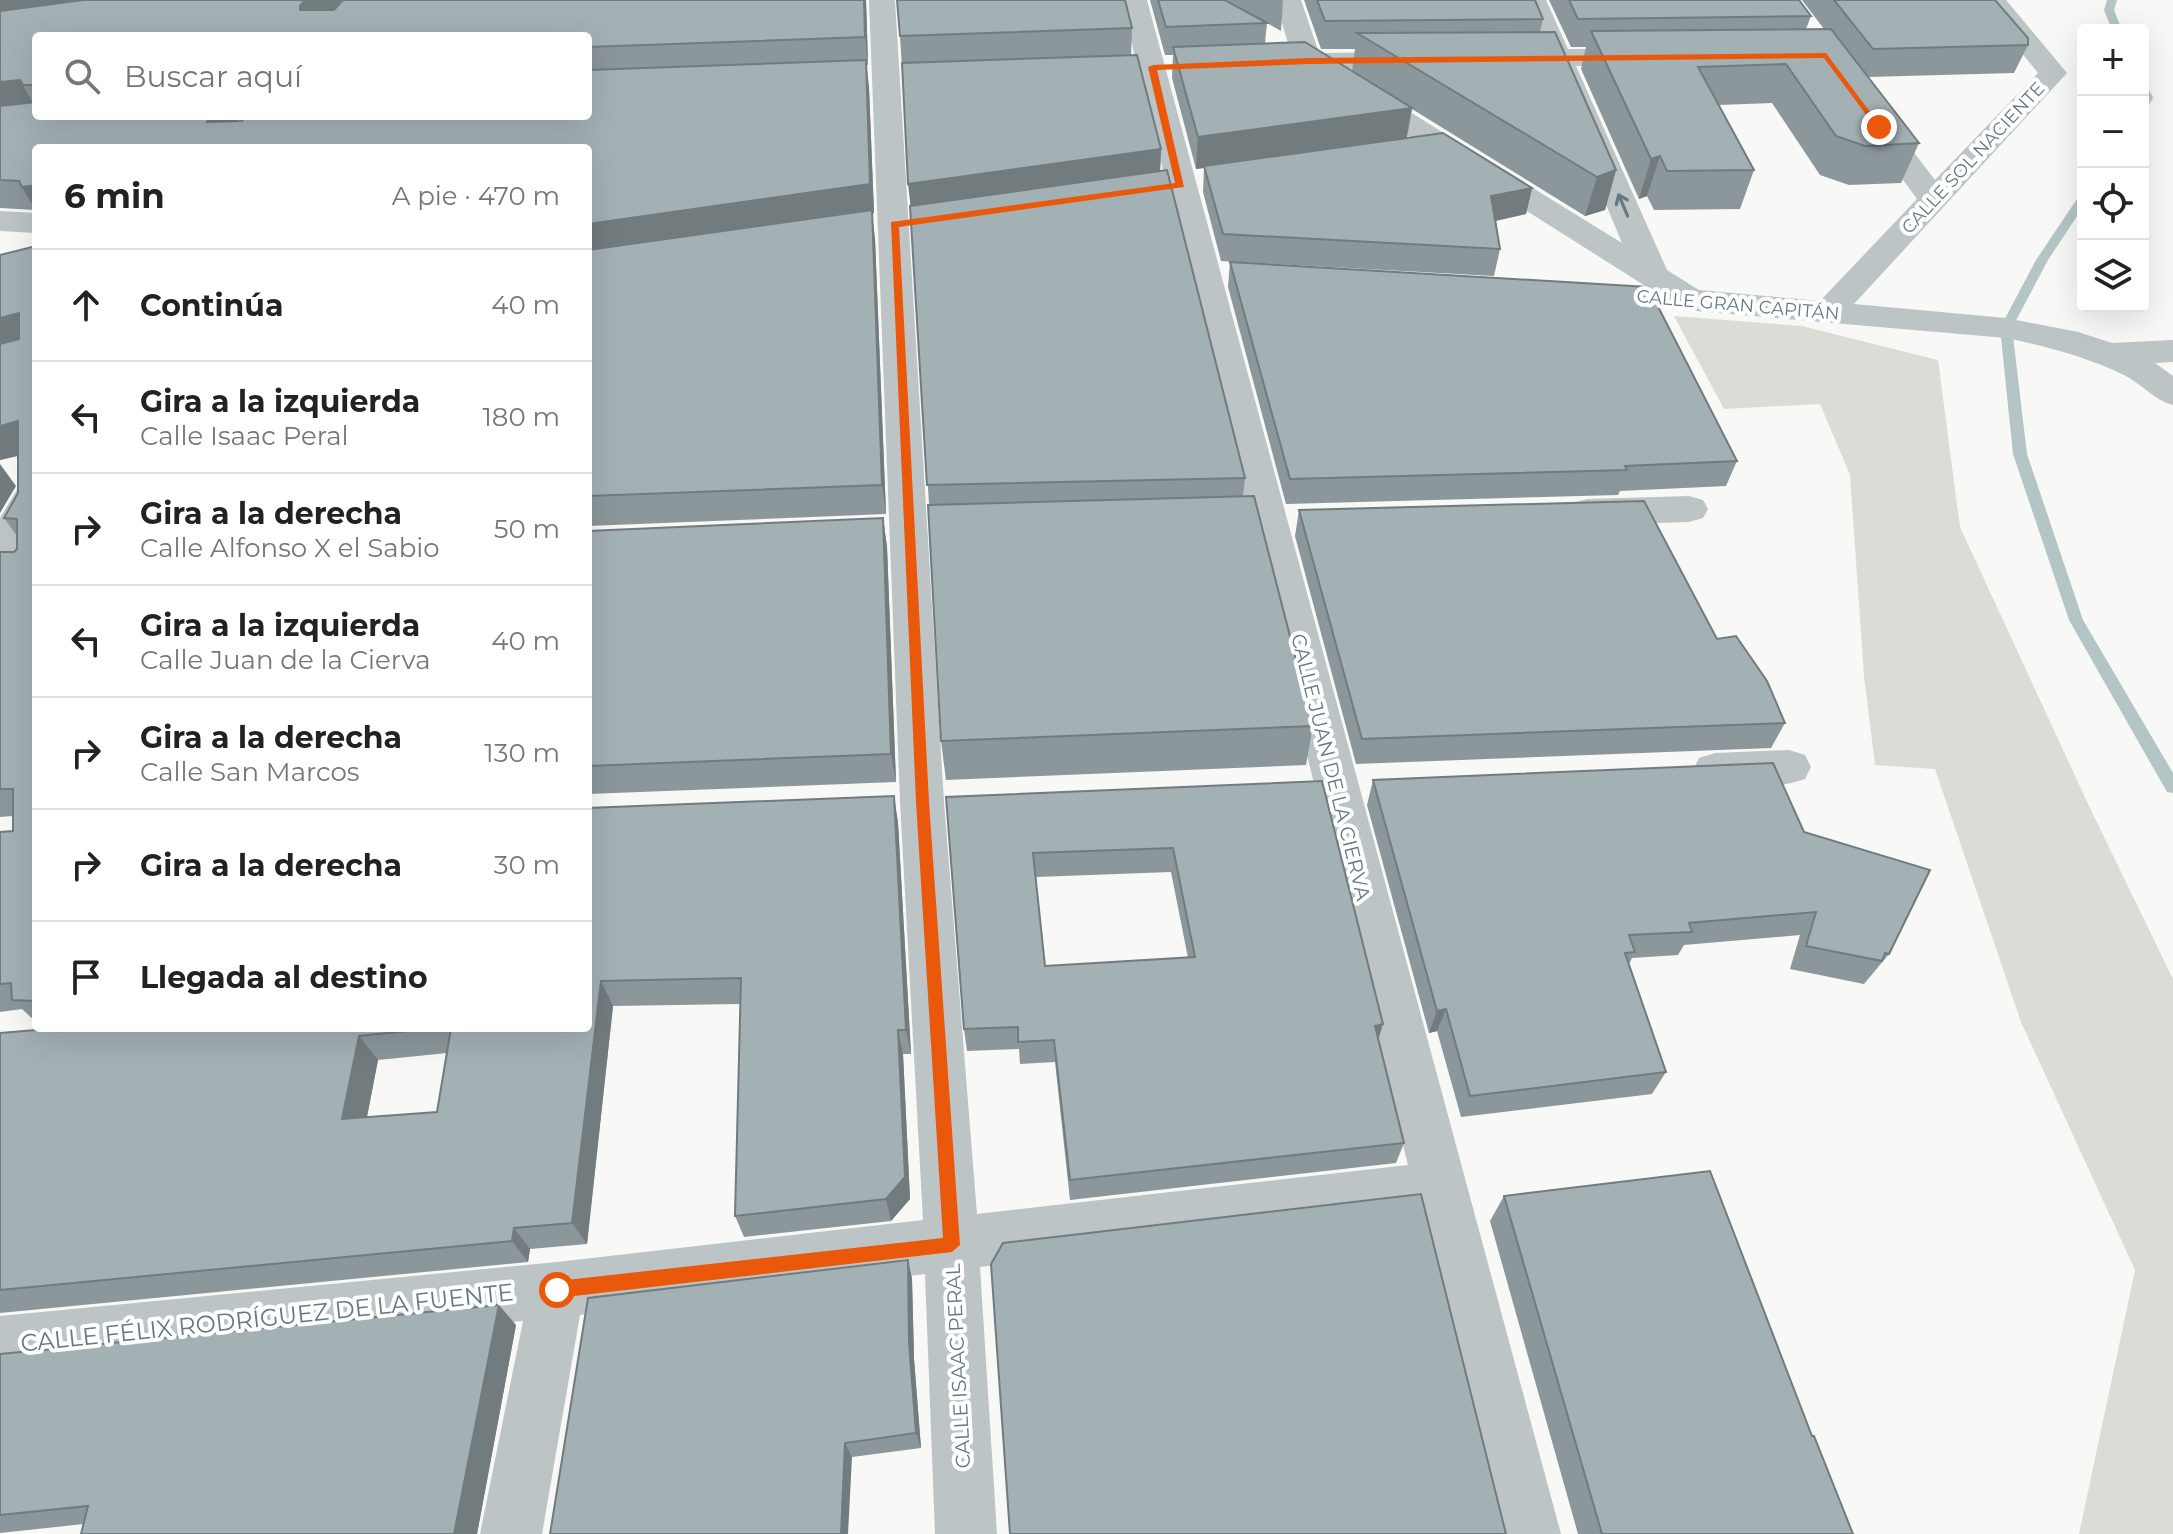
<!DOCTYPE html>
<html lang="es">
<head>
<meta charset="utf-8">
<style>
  body { margin:0; font-family:Montserrat,sans-serif; background:#f6f6f6; color:#222 }
  .controls { position:absolute; right:24px; top:24px; display:grid; overflow:hidden; border-radius:8px; box-shadow:0 8px 32px #0002 }
  .controls button { width:72px; height:72px; display:grid; place-items:center; padding:0; border:0; border-bottom:2px solid #e0e0e0; background:#fff; color:#222; font:40px sans-serif }
  .stop { position:absolute; width:24px; height:24px; margin:-18px; border:6px solid #ea580c; border-radius:50%; background:#fff }
  .stop.end { background:#ea580c; border-color:#fff; box-shadow:0 2px 8px #0008 }
  .list { margin:0; padding:0; list-style:none }
  h2 { display:flex; justify-content:space-between; align-items:center; height:104px; margin:0; padding:0 32px; font-size:34px }
  h2 small { font-size:26px; font-weight:400; color:#767676 }
  .list li { display:grid; grid-template-columns:52px 1fr auto; gap:24px; align-items:center; box-sizing:border-box; height:112px; padding:0 32px; border-top:2px solid #e0e0e0 }
  .list b { display:block; font-size:30px; white-space:nowrap }
  .list p { margin:0; font-size:26px; white-space:nowrap; color:#767676 }
  .list em { font-size:26px; font-style:normal; color:#767676 }
  .icon { flex:none; width:44px; height:44px; fill:none; stroke:currentColor; stroke-width:2; stroke-linecap:round; stroke-linejoin:round }
  .map { position:relative; flex:none; width:2173px; height:1534px; overflow:hidden }
  .search { position:absolute; background:#fff; box-shadow:0 8px 32px #0002; left:32px; top:32px; width:560px; height:88px; display:flex; align-items:center; gap:20px; box-sizing:border-box; padding:0 28px; border-radius:8px; color:#767676; font-size:30px }
  .panel { position:absolute; background:#fff; box-shadow:0 8px 32px #0002; left:32px; top:144px; width:560px; height:888px; border-radius:8px }
  .map>svg:first-child { display:block }
</style>
</head>
<body>
<div class="map">
<svg width="2173" height="1534" viewBox="0 0 2173 1534">
  <rect width="100%" height="100%" fill="#f8f8f6"/>
  <path fill="#daddd5" d="M1674,316L1802,326L1938,360L1960,527L2089,806L2173,979V1534H2079L2135,1270L2021,1022L1935,769L1875,765L1864,676L1850,475L1820,404L1724,409Z"/>
  <g fill="none" stroke-linecap="round" stroke-linejoin="round">
    <g fill="#b4c5c6" fill-rule="evenodd">
      <path d="M2107,0H2117L2114,10L2122,30H2112L2104,10Z"/>
      <path d="M2143,84L2147,85L2153,98L2147,108L2143,109Z"/>
      <path d="M2083,195V207L2048,260L2012,328L2027,454L2083,620L2173,773V793L2167,792L2069,620L2013,454L2000,328L2036,260L2079,196Z"/>
    </g>
    <g fill="#bcc4c6" fill-rule="evenodd">
      <path d="M869,0H895L944,802L977,1214L1408,1165L1121,0H1147L1561,1534H1499L1421,1215L980,1267L997,1534H935L925,1274L580,1315L542,1534H480L523,1321L0,1372V1316L557,1262L923,1220L900,802Z"/>
      <path d="M1275,0H1301L1319,53L1413,52L1423,54L1427,60L1423,66L1413,68L1274,70L1264,68L1260,62L1264,56L1291,53Z"/>
      <path d="M1520,0H1546L1568,49H1645L1655,51L1659,57L1655,63L1645,65L1576,66L1667,270L1699,290L1820,301L1917,199L1858,118L1863,112L1873,109L1883,112L1935,180L2038,73L1979,0H2006L2067,73L1854,304L2006,318L2078,332L2112,343L2173,340V362L2155,363L2173,376V405C2154,400 2143,385 2126,376C2087,357 2048,347 2006,338L1581,301L1576,294L1581,287L1593,284L1647,287L1348,98L1344,92L1348,86L1358,83L1368,86L1622,243L1548,66L1496,64L1492,58L1496,52L1540,49Z"/>
      <path d="M0,211L36,213V233L0,231Z"/>
      <path d="M36,476V522L14,561L0,565V518L23,480Z"/>
      <path d="M1689,496L1703,500L1708,509L1703,518L1689,522L1587,525L1573,521L1568,512L1573,503L1587,499Z"/>
      <path d="M1789,750L1805,755L1811,767L1805,779C1775,789 1729,792 1699,782L1693,770L1699,758L1715,753Z"/>
    </g>
  </g>
  <g fill="#8c979b" fill-rule="evenodd">
    <path d="M0,0L333,10L343,0H866L868,65H866L869,88L874,213L872,214L875,239L886,514L588,526V148L35,210L0,208ZM36,36H588V116L237,121L36,116Z"/>
    <path d="M1150,0H1225L1267,23L1265,43L1352,71L1355,49H1321L1304,0H1535L1543,19L1540,32L1616,170L1605,210L1585,216L1412,109L1407,138L1532,188L1526,214L1496,221L1500,249L1494,276L1221,261L1203,192L1204,168L1196,169L1172,78L1173,55H1165Z"/>
    <path d="M1227,0H1283L1281,31Z"/>
    <path d="M1549,0H1799L1811,16L1806,29H1824L1802,0H1995L2028,45L2014,73L1868,77L1919,143L1901,183L1849,185L1820,175L1772,103L1719,105L1754,170L1740,209L1654,210L1647,196L1639,199L1581,69L1586,47H1571Z"/>
    <path d="M1132,28L1131,56L1161,149L1160,171L1245,478L1243,496L1313,726L1306,765L946,780L941,741L929,504L900,36Z"/>
    <path d="M36,246V1022L22,1009L0,1012V832L13,831V816L0,817V552H14L17,549V536L4,518L18,493V456L0,460Z"/>
    <path d="M1230,262L1737,461L1726,486L1620,491L1618,495L1286,504L1228,287Z"/>
    <path d="M1299,510L1717,639L1785,723L1771,748L1356,764L1295,536Z"/>
    <path d="M883,518L887,547L896,782L588,794V531Z"/>
    <path d="M1373,780L1804,832L1889,954L1864,984L1790,969L1800,935L1684,945L1678,955L1632,958L1629,964L1666,1072L1652,1094L1461,1117L1437,1031L1429,1033L1367,805Z"/>
    <path d="M1322,781L1378,1038L1404,1143L1396,1163L1070,1200L1055,1062L1020,1064L1019,1049L967,1051L964,1029L946,797ZM1171,872L1188,958L1045,966L1036,877Z"/>
    <path d="M894,796L898,823L911,1054H903L910,1199L891,1221L744,1237L735,1216L740,1004L613,1006L587,1244L530,1249L528,1262L0,1313V1033L36,1030L41,1028H588V808ZM447,1053L437,1112L367,1117L378,1060Z"/>
    <path d="M1504,1196L1812,1436L1853,1534H1578L1490,1221Z"/>
    <path d="M908,1260L912,1279L914,1359L921,1448L852,1457L550,1534Z"/>
    <path d="M516,1325L477,1534H81L84,1524L0,1533V1354Z"/>
  </g>
  <g fill="#727b7e">
    <path d="M0,0H139L0,19Z"/>
    <path d="M305,0H342L311,34L300,10V6Z"/>
    <path d="M864,0H866L868,65L865,37Z"/>
    <path d="M866,60L869,88L874,213L872,214L875,239L886,514L882,485L588,254V224Z"/>
    <path d="M20,80L36,108L0,112V82Z"/>
    <path d="M1412,108L1406,139L1196,169L1198,137Z"/>
    <path d="M211,116H240L222,148L207,122Z"/>
    <path d="M1161,149L1160,174L911,209L908,184Z"/>
    <path d="M1660,156L1647,196L1639,199L1651,159Z"/>
    <path d="M1616,170L1605,210L1585,216L1597,177Z"/>
    <path d="M36,185V211L22,187Z"/>
    <path d="M1532,188L1526,214L1485,223L1491,196Z"/>
    <path d="M19,313L36,340L0,353V318Z"/>
    <path d="M18,421L36,451L0,460V426Z"/>
    <path d="M0,464L16,486L0,513Z"/>
    <path d="M883,518L887,547L896,782L891,754Z"/>
    <path d="M894,796L898,823L911,1054L906,1030Z"/>
    <path d="M601,981L613,1006L587,1244L572,1223Z"/>
    <path d="M1446,1009L1437,1031L1429,1033L1437,1011Z"/>
    <path d="M1383,1024L1376,1047L1375,1026Z"/>
    <path d="M898,1030L903,1054L910,1199L891,1221L886,1199Z"/>
    <path d="M359,1036L378,1060L362,1142L342,1119Z"/>
    <path d="M514,1228L530,1249L528,1262L512,1241Z"/>
    <path d="M908,1260L912,1279L914,1359L921,1448L916,1433L909,1343Z"/>
    <path d="M499,1305L516,1325L477,1534H454Z"/>
    <path d="M845,1443L852,1457L848,1534H841Z"/>
  </g>
  <g fill="#a3b0b4" stroke="#727b7e" stroke-width="2" fill-rule="evenodd">
    <path d="M83,0H305L300,6V10H334L343,0H864L865,37L588,47V36H36V85H23L20,80L0,82V11Z"/>
    <path d="M897,0H1125L1132,28L900,36Z"/>
    <path d="M1158,0H1225L1267,23L1166,27Z"/>
    <path d="M1317,0H1535L1543,19L1325,21Z"/>
    <path d="M1569,0H1799L1811,16L1578,19Z"/>
    <path d="M1834,0H1995L2028,38V45L1873,49Z"/>
    <path d="M1831,29L1919,143L1865,146L1836,136L1786,64L1698,67L1754,170L1667,171L1660,156L1651,159L1591,31Z"/>
    <path d="M1555,32L1616,170L1597,177L1357,33Z"/>
    <path d="M1305,42L1412,108L1198,137L1173,47Z"/>
    <path d="M1137,55L1161,149L908,184L902,63Z"/>
    <path d="M866,60L870,184L588,224V148H36V185L22,187L19,181L0,180V106L36,102V116H211L207,122L242,121L245,116H588V70Z"/>
    <path d="M1443,133L1532,188L1491,196L1500,249L1223,234L1204,166Z"/>
    <path d="M1167,170L1245,478L927,485L910,206Z"/>
    <path d="M872,210L882,485L588,496V250Z"/>
    <path d="M36,246V1001L12,1000L11,983L0,984V832L13,831V789H0V552H14L17,549V519L4,518L18,493V421L0,426V344L19,339V313L0,318V255Z"/>
    <path d="M1230,262L1648,287L1737,461L1625,466L1627,470L1290,479Z"/>
    <path d="M1254,496L1313,726L941,741L928,505Z"/>
    <path d="M1644,501L1717,639L1736,636L1767,681L1785,723L1362,739L1299,510Z"/>
    <path d="M883,518L891,754L588,766V531Z"/>
    <path d="M1773,763L1804,832L1930,870L1889,954L1885,953L1882,961L1806,946L1816,912L1689,923L1692,932L1629,935L1635,952L1625,953L1666,1072L1470,1096L1446,1009L1437,1011L1373,780Z"/>
    <path d="M1322,781L1383,1024L1375,1026L1404,1143L1070,1180L1054,1040L1018,1042V1027L964,1029L946,797ZM1173,848L1195,957L1045,966L1033,853Z"/>
    <path d="M894,796L906,1030H898L905,1177L886,1199L735,1216L741,978L601,981L572,1223L514,1228L512,1241L0,1290V1033L36,1030L41,1028H437L359,1036L342,1119L437,1112L451,1028H588V808Z"/>
    <path d="M1710,1171L1812,1436H1814L1853,1534H1602L1504,1196Z"/>
    <path d="M1421,1194L1506,1534H1010L991,1264L1003,1243Z"/>
    <path d="M908,1260L909,1343L916,1433L845,1443L841,1534H550L588,1298Z"/>
    <path d="M499,1305L454,1534H81L88,1506L0,1515V1354Z"/>
  </g>
  <defs><path id="oneway-shaft" d="M-6 0H5M1.5-3L5.5 0L1.5 3" fill="none" stroke-width="1.6" stroke-linecap="round" stroke-linejoin="round" transform="scale(2)"/></defs>
  <use stroke="#637a81" href="#oneway-shaft" transform="translate(1623 205) rotate(-113)"/>
  <path fill="#ea580c" d="M1826,53L1882,128H1876L1824,58L1308,64L1157,70L1184,187L899,227L929,802L960,1245L952,1252L557,1298L551,1295L549,1290L551,1284L557,1281L943,1238L916,802L891,222L1175,183L1148,67L1153,65L1308,58Z"/>
  <g text-anchor="middle" stroke-width="8" stroke-linejoin="round" paint-order="stroke">
    <g font-size="18" fill="#637a81" stroke="#fff">
      <text transform="translate(1973 158) rotate(-47)" y="6">CALLE SOL NACIENTE</text>
      <text transform="translate(1738 305) rotate(5)" y="6">CALLE GRAN CAPITÁN</text>
    </g>
    <g font-size="20" fill="#637a81" stroke="#fff">
      <text transform="translate(1331 767) rotate(76)" y="7">CALLE JUAN DE LA CIERVA</text>
      <text transform="translate(958 1366) rotate(-93)" y="7">CALLE ISAAC PERAL</text>
    </g>
    <g font-size="24" fill="#637a81" stroke="#fff">
      <text transform="translate(267 1318) rotate(-6)" y="8">CALLE FÉLIX RODRÍGUEZ DE LA FUENTE</text>
    </g>
  </g>
</svg>
<div class="controls">
<button>+</button>
<button>−</button>
<button><svg class="icon" aria-label="locate" viewBox="0 0 24 24"><circle cx="12" cy="12" r="6"/><path d="M12 2v4M12 18v4M2 12h4M18 12h4"/></svg></button>
<button><svg class="icon" aria-label="layers" viewBox="0 0 24 24"><path d="M12 4l9 5-9 5-9-5zM3 14l9 5 9-5"/></svg></button>
</div>
<div class="stop" style="left:557px;top:1290px"></div>
<div class="stop end" style="left:1879px;top:127px"></div>
<div class="search"><svg class="icon" aria-label="search" viewBox="0 0 24 24"><circle cx="10" cy="10" r="6"/><path d="M15 15l6 6"/></svg>Buscar aquí</div>
<section class="panel">
<h2>6 min<small>A pie · 470 m</small></h2>
<ul class="list">
<li><svg class="icon" aria-label="ahead" viewBox="0 0 24 24"><path d="M12 20V5M6 11l6-6 6 6"/></svg><div><b>Continúa</b></div><em>40 m</em></li>
<li><svg class="icon" aria-label="left" viewBox="0 0 24 24"><path d="M17 20v-9H6M10 6l-5 5 5 5"/></svg><div><b>Gira a la izquierda</b><p>Calle Isaac Peral</p></div><em>180 m</em></li>
<li><svg class="icon" aria-label="right" viewBox="0 0 24 24"><path d="M7 20v-9h11M14 6l5 5-5 5"/></svg><div><b>Gira a la derecha</b><p>Calle Alfonso X el Sabio</p></div><em>50 m</em></li>
<li><svg class="icon" aria-label="left" viewBox="0 0 24 24"><path d="M17 20v-9H6M10 6l-5 5 5 5"/></svg><div><b>Gira a la izquierda</b><p>Calle Juan de la Cierva</p></div><em>40 m</em></li>
<li><svg class="icon" aria-label="right" viewBox="0 0 24 24"><path d="M7 20v-9h11M14 6l5 5-5 5"/></svg><div><b>Gira a la derecha</b><p>Calle San Marcos</p></div><em>130 m</em></li>
<li><svg class="icon" aria-label="right" viewBox="0 0 24 24"><path d="M7 20v-9h11M14 6l5 5-5 5"/></svg><div><b>Gira a la derecha</b></div><em>30 m</em></li>
<li><svg class="icon" aria-label="arrive" viewBox="0 0 24 24"><path d="M6 21V4h12l-3 4 3 4H6"/></svg><div><b>Llegada al destino</b></div></li>
</ul>
</section>
</div>
</body>
</html>
